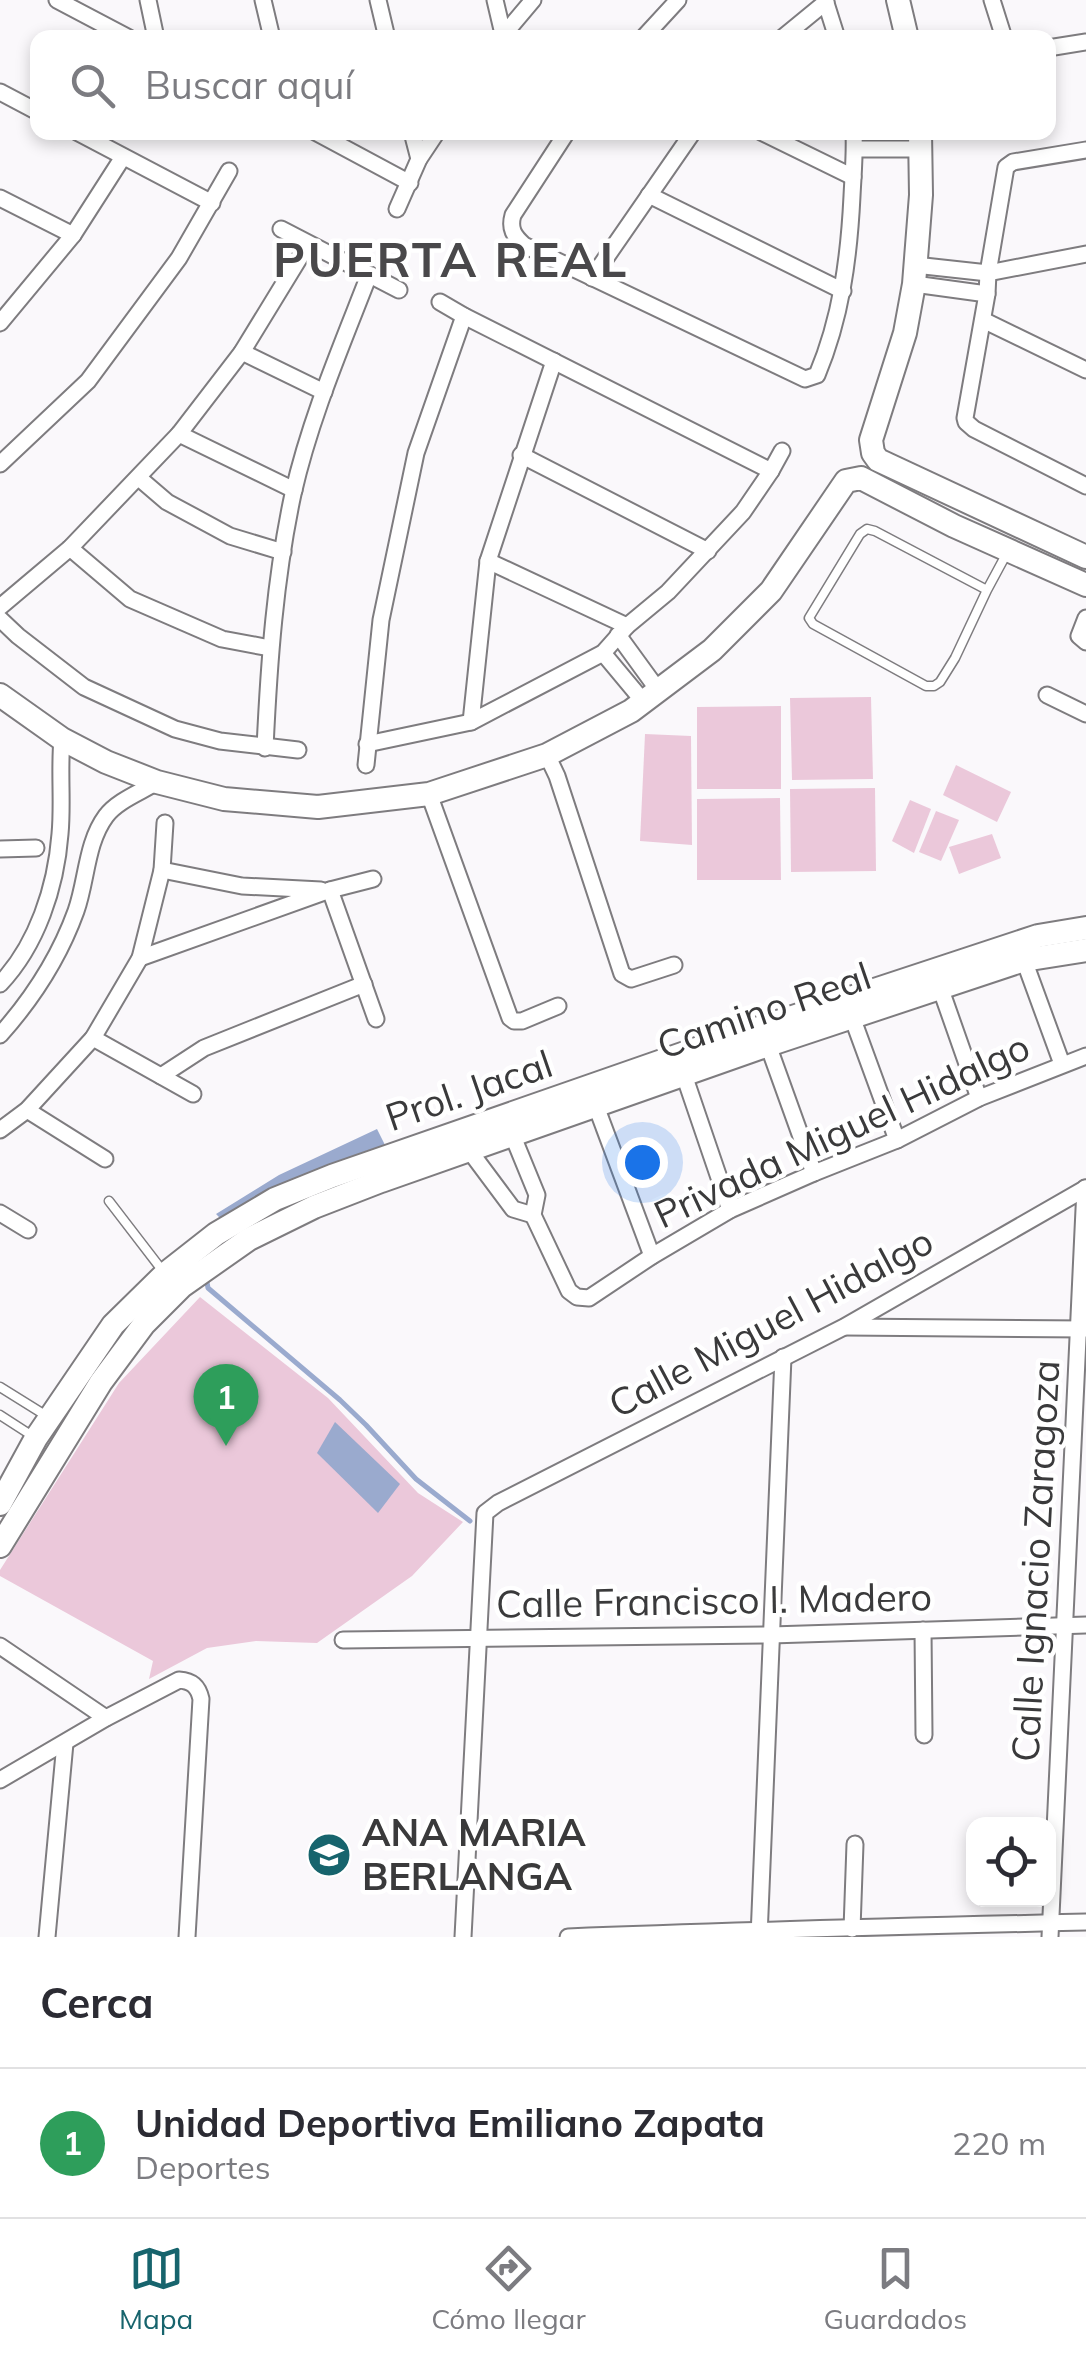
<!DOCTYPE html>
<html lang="es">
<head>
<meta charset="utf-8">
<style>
  body { margin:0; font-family:Mulish,sans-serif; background:#f2f2f3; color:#2b2b33 }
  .controls { position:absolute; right:30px; bottom:30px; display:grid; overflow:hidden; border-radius:20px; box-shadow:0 5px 15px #0003 }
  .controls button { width:90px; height:90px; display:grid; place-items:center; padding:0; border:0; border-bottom:2px solid #e1e1e2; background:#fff; color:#2b2b33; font:50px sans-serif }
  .you { position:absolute; left:642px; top:1162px; width:35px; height:35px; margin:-25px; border:8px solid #fff; border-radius:50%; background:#1a73e8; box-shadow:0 0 0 15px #1a73e833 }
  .badge { display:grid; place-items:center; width:65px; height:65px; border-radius:50%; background:#17646d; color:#fff; font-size:32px; font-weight:700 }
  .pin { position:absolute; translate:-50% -82px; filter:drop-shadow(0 2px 5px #0008) }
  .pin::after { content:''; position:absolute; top:52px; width:35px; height:30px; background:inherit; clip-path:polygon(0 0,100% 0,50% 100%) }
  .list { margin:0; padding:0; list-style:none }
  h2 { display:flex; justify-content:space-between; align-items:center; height:130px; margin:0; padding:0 40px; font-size:42px }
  h2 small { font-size:32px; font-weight:400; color:#7c7c81 }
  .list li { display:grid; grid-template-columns:65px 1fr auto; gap:30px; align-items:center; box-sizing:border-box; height:150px; padding:0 40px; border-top:2px solid #e1e1e2 }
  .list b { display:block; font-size:38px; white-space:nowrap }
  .list p { margin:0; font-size:32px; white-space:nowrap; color:#7c7c81 }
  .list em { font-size:32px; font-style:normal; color:#7c7c81 }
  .icon { flex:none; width:55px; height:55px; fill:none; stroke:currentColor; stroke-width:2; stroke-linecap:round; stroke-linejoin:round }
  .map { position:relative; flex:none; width:1086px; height:1937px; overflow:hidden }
  .search { position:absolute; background:#fff; box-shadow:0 5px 15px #0003; left:30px; right:30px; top:30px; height:110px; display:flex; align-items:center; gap:25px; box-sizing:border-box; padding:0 35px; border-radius:20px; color:#7c7c81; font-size:38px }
  .sheet { height:280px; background:#fff }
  nav { display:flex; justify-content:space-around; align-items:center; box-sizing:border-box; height:140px; border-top:2px solid #e1e1e2; background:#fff; font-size:28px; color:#7c7c81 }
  nav a { display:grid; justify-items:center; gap:5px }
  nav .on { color:#17646d }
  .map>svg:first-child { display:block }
</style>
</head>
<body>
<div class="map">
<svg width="1086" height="1937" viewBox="0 0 1086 1937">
  <rect width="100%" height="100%" fill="#faf8fb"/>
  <g fill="#ebc8da">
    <path d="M871,697L873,779L792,780L790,698Z"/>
    <path d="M781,706V789H697V707Z"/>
    <path d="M645,734L691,736L692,845L640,841Z"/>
    <path d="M956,765L1011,792L997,822L943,795Z"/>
    <path d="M875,788L876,871L791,872L790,789Z"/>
    <path d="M780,798L781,880H697V799Z"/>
    <path d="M910,800L931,809L914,853L892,841Z"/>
    <path d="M936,811L959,820L941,861L919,852Z"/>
    <path d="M992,834L1001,858L959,874L949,847Z"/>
    <path d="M200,1297L328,1398L418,1493L463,1522L412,1576L317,1643L256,1641L207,1648L149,1679L153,1661L0,1576V1570L119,1383Z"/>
  </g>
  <g fill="#9aaace">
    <path d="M377,1129L385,1145C328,1161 274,1192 222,1220L216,1214L279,1175Z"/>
    <path d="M335,1422L400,1484L378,1513L317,1453Z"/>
  </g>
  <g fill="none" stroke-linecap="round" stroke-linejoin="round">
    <path stroke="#9aaace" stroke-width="5" d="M206,1277L208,1288L340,1400L366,1425L416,1479L470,1521"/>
    <defs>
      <g id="lane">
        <path d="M987,590L875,531L867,529L860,534L809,618L813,624L926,686H934L940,682L955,658L987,590L1008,551"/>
        <path d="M109,1201L162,1270"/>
        <path d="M0,1387L45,1415"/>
        <path d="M0,1415L34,1437"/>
      </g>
      <g id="street">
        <path d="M57,0L129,38"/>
        <path d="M148,0L156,38"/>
        <path d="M263,0L272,38"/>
        <path d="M378,0L387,38"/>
        <path d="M495,0L503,34"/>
        <path d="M825,0L837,38"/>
        <path d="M992,0L1004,38"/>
        <path d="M501,38L533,0"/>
        <path d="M643,38L678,0"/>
        <path d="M782,38L826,2"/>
        <path d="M1048,48L1086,42"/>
        <path d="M0,92L38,112"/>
        <path d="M77,132L212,203"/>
        <path d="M315,132L410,183"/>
        <path d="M412,132L419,159"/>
        <path d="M567,132L513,215C509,229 514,236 524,245L805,379L817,375C841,318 849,258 852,196C853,175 855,154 854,132"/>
        <path d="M761,132L853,177"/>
        <path d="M855,149H921"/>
        <path d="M1086,150L1013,162L1006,167L988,273L987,294L965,418L966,422L974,429L1086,486"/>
        <path d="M649,195L843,291"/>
        <path d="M0,198L73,235"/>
        <path d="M397,209L419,159L437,132"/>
        <path d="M281,229L399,290"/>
        <path d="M915,265L988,273L1086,254"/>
        <path d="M592,278L693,132"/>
        <path d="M914,284L987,294"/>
        <path d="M440,302L464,316L771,471"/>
        <path d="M983,320L1086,370"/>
        <path d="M0,323L73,235L123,157"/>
        <path d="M242,352L324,392"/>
        <path d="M179,434L294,490"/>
        <path d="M521,455L708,551"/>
        <path d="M0,464L88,381L179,258L229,171"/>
        <path d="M139,478L167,502L230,536L283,552"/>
        <path d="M70,548L130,599L222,639L270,648"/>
        <path d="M488,561L627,626"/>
        <path d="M0,607L70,548L179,434L242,352L308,244"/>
        <path d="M1086,618L1079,636L1086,642"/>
        <path d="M0,619L18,636L84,687L175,729L220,741L298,750"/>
        <path d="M618,635L658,690"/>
        <path d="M603,653L643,701"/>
        <path d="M1047,695L1086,714"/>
        <path d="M471,722L488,561L554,361"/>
        <path d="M367,744L471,722L603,653L627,626L668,592L743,512L771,471L782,451"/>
        <path d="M265,748C269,662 275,578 293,494C310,419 341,347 369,275"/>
        <path d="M547,755L557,776L622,974L631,979L674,965"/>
        <path d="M366,765L381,620L416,453L464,316"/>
        <path d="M429,794L510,1018L514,1021H522L558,1006"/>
        <path d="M0,849L36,848"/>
        <path d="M162,870L242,886L321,890"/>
        <path d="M330,890L376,1019"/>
        <path d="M140,958L330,890L373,879"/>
        <path d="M1024,960L1062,1064"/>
        <path d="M0,984C37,945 56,887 60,834C63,803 59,771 62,739"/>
        <path d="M940,987L979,1098"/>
        <path d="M852,1017L897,1140"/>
        <path d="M0,1035C34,997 59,958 76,911C87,880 86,843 106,816C117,801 141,792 157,782"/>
        <path d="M93,1038L193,1094"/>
        <path d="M768,1045L814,1173"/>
        <path d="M684,1075L730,1210"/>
        <path d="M161,1076L204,1048L364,984"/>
        <path d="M596,1106L652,1256"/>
        <path d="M27,1110L105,1159"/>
        <path d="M0,1130L27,1110L93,1038L140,958L162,870L165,823"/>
        <path d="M512,1134L537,1195L533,1215L569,1291L577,1297L589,1298L652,1256L730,1210L814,1173L897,1140L979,1098L1086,1056"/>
        <path d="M466,1146L513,1209L533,1215"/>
        <path d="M0,1213L28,1230"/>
        <path d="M845,1327L1086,1329"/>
        <path d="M923,1630L924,1735"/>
        <path d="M343,1640L771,1635L1086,1625"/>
        <path d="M0,1646L106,1718"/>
        <path d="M0,1780L106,1718L179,1680C192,1681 198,1686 201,1699L187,1937"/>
        <path d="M852,1929L855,1844"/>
        <path d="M47,1937L65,1743"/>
        <path d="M463,1937L485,1513L498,1503L844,1327L1086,1188"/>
        <path d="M568,1937C741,1930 913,1926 1086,1922"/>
        <path d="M759,1937L783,1357"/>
        <path d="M1050,1937L1085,1188"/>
      </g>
      <g id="secondary">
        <path d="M898,0L907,38"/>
        <path d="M920,132L921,195L914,284L905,333L871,440L873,453L878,460L1086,557"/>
        <path d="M0,695L62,739L106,762L157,782L224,799L318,807L429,794L547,755L631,711L712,650L771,591L846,481L861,478L954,526L1086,585"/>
        <path d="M0,1504L36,1438L113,1325L165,1274L216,1234L275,1199L332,1176L714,1043L1038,936L1086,928"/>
        <path d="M0,1546L101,1382L144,1324L182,1286L249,1239L314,1207L381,1181L768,1045L1024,960L1086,950"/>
      </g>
    </defs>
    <use href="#lane" stroke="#7e7c7f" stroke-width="11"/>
    <use href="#street" stroke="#7e7c7f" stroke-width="19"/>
    <use href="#secondary" stroke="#7e7c7f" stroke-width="26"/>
    <use href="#lane" stroke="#fff" stroke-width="8"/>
    <use href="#street" stroke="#fff" stroke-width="15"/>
    <use href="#secondary" stroke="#fff" stroke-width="22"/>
  </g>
  <defs>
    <symbol id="school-disc" viewBox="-11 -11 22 22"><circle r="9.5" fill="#17646d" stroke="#fff"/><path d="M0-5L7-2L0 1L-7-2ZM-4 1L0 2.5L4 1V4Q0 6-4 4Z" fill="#fff"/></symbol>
  </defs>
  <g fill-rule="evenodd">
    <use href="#school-disc" x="304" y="1830" width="50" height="50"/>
  </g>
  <g text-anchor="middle" stroke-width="9" stroke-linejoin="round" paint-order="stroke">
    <g font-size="38" fill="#3a3a3b" stroke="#fff">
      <text transform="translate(764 1011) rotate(-19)" y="13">Camino Real</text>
      <text transform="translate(469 1091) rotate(-19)" y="13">Prol. Jacal</text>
      <text transform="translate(842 1131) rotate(-25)" y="13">Privada Miguel Hidalgo</text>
      <text transform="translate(771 1323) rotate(-28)" y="13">Calle Miguel Hidalgo</text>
      <text transform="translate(1036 1561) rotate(-87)" y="13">Calle Ignacio Zaragoza</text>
      <text transform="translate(714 1601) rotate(-1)" y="13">Calle Francisco I. Madero</text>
    </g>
    <g font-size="38" font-weight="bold" fill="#3a3a3b" stroke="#fff" text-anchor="start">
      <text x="362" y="1846">ANA MARIA<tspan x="362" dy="44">BERLANGA</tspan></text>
    </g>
    <g font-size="48" font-weight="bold" letter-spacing="2.5" fill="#49484a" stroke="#fff">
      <text x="451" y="277">PUERTA REAL</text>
    </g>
  </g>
</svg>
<div class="controls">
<button><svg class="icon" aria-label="locate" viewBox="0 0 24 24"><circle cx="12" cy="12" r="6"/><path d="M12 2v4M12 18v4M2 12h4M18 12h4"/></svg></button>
</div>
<div class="you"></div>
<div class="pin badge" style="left:226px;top:1446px;background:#2e9e5b">1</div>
<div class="search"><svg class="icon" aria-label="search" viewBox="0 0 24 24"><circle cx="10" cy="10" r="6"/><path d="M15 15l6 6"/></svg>Buscar aquí</div>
</div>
<section class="sheet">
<h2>Cerca<small></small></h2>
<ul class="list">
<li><span class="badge" style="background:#2e9e5b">1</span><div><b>Unidad Deportiva Emiliano Zapata</b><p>Deportes</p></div><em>220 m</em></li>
</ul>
</section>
<nav>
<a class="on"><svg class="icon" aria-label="map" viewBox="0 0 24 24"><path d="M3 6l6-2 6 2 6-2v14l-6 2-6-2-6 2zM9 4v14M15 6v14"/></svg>Mapa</a>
<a><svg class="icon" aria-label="directions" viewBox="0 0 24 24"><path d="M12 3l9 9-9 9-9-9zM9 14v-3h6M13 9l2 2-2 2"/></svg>Cómo llegar</a>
<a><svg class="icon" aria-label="saved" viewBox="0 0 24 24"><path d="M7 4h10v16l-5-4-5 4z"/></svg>Guardados</a>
</nav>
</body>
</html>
